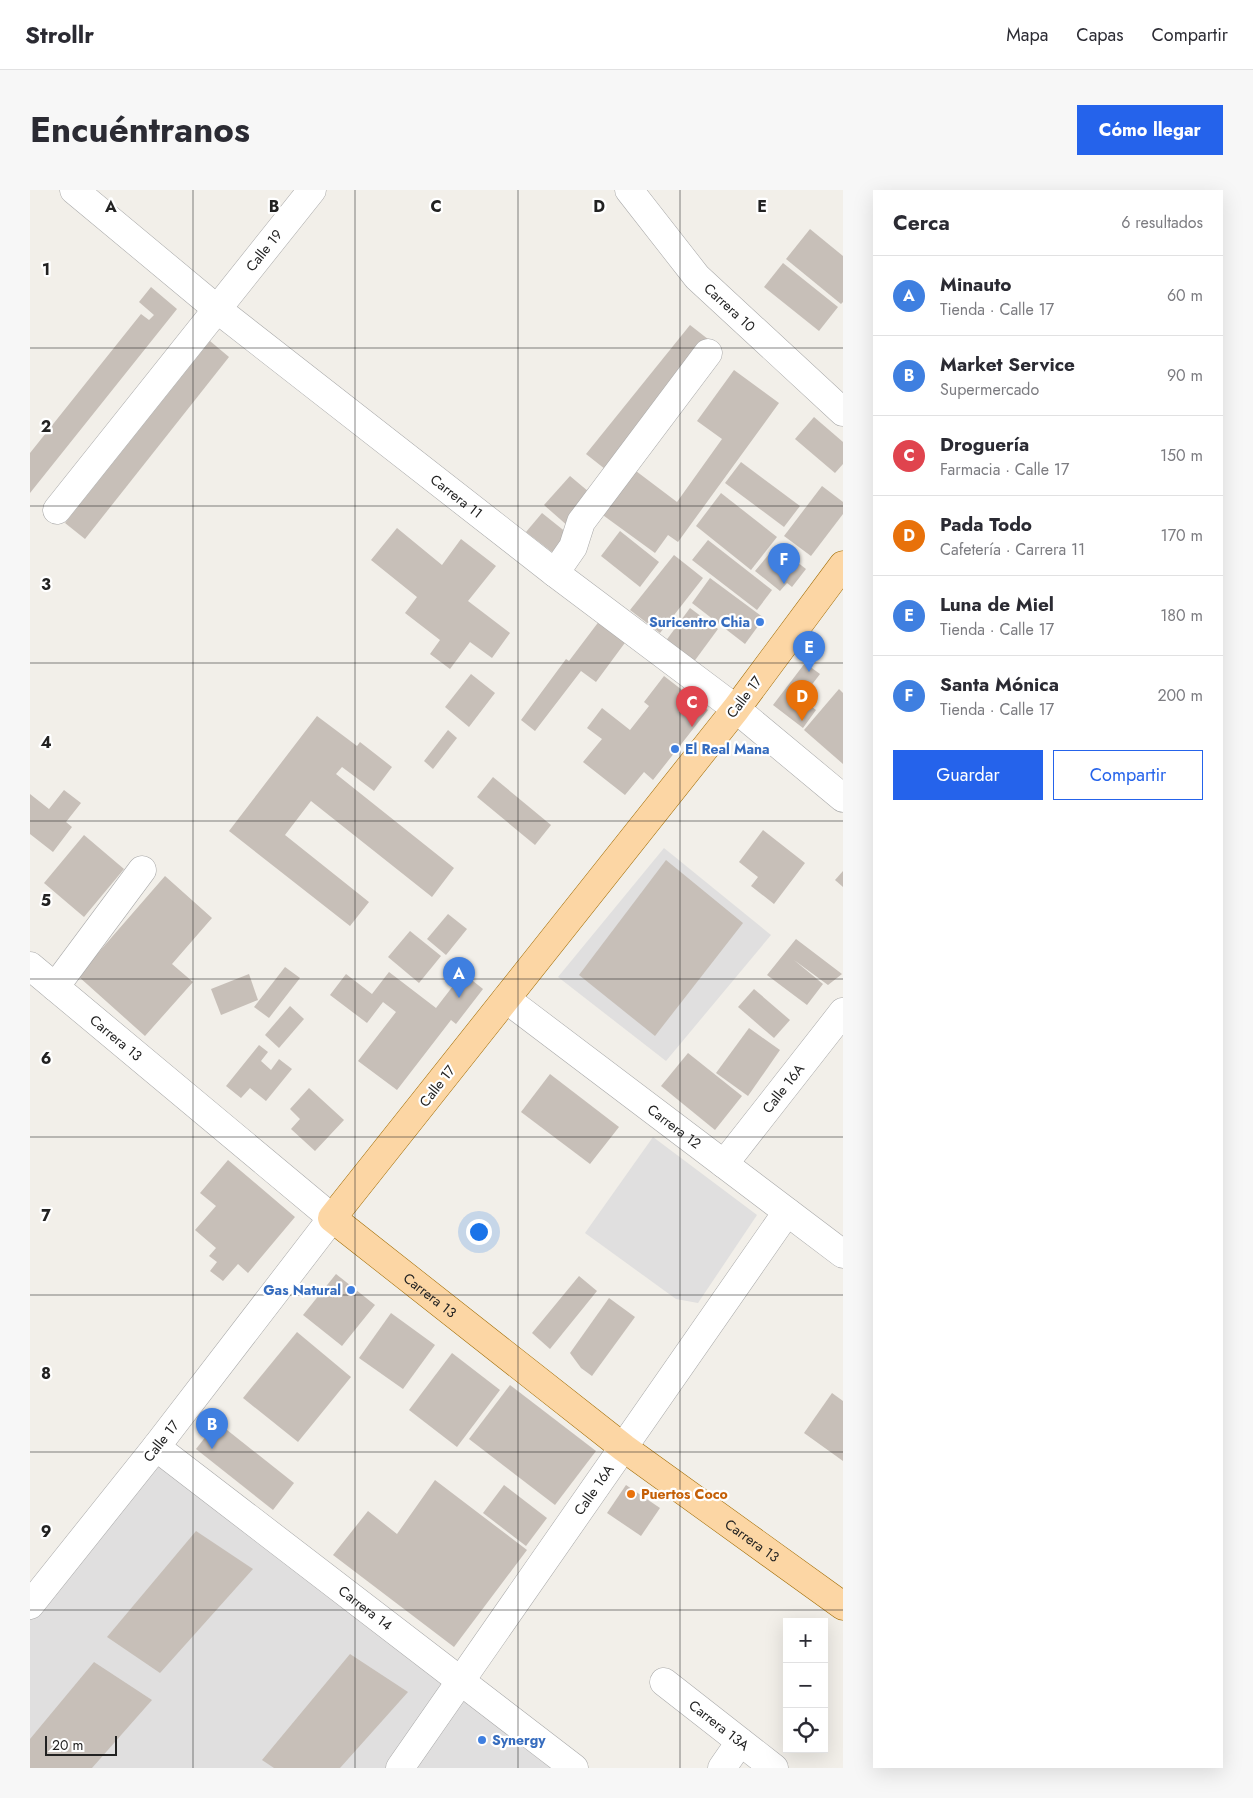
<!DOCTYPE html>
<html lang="es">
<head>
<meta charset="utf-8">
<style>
  body { margin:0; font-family:Jost,sans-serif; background:#f7f7f7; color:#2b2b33 }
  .controls { position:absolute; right:15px; bottom:15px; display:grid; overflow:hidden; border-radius:0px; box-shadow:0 5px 20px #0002 }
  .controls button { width:45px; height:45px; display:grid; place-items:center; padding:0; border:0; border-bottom:1px solid #e1e1e2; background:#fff; color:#2b2b33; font:25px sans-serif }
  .scale { position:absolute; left:15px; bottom:12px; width:72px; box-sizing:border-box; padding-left:5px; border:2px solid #222; border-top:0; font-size:14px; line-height:18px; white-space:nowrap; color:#222; -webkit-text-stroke:4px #fff; paint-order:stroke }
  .you { position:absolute; left:448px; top:1041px; width:18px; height:18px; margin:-12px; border:4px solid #fff; border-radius:50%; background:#1a73e8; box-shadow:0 0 0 8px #1a73e833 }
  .badge { display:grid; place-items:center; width:32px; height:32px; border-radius:50%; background:#2563eb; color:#fff; font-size:16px; font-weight:700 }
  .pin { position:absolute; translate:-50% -41px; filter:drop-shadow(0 1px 2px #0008) }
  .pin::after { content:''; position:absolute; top:26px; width:18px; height:15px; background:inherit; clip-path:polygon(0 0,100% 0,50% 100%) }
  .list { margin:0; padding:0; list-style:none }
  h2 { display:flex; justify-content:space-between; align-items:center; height:65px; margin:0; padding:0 20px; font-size:21px }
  h2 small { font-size:16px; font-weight:400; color:#7c7c81 }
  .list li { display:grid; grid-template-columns:32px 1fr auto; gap:15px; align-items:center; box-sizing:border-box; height:80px; padding:0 20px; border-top:1px solid #e1e1e2 }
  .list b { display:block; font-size:19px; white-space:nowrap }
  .list p { margin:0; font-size:16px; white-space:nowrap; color:#7c7c81 }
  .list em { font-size:16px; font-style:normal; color:#7c7c81 }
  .actions { display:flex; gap:10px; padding:15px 20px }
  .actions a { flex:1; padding:11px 0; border:1px solid #2563eb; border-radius:0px; text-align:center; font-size:18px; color:#2563eb }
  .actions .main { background:#2563eb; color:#fff }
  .icon { flex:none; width:28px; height:28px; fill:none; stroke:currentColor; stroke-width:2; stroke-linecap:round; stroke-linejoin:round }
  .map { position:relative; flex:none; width:813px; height:1578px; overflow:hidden; border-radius:0px }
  header { display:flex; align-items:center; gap:30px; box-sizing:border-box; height:70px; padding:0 25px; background:#fff; border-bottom:1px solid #e1e1e2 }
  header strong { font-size:24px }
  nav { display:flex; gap:28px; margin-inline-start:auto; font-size:18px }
  .intro { display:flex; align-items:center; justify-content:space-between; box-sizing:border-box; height:120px; padding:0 30px }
  h1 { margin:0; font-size:35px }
  .button { padding:12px 22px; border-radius:0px; background:#2563eb; color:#fff; font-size:18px; font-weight:700 }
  main { display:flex; gap:30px; padding:0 30px }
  aside { flex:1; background:#fff; border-radius:0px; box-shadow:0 5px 20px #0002 }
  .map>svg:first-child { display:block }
</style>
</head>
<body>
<header>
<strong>Strollr</strong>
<nav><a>Mapa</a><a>Capas</a><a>Compartir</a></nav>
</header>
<div class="intro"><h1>Encuéntranos</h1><a class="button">Cómo llegar</a></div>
<main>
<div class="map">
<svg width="813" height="1578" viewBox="0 0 813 1578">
  <rect width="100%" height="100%" fill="#f2efe9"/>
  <g fill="#e0dfdf">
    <path d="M634,658L741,745L636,871L528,787Z"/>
    <path d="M623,947L727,1025L668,1113L646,1109L555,1043Z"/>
    <path d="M126,1257L544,1578H0V1415Z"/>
  </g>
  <g fill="#c7bfb8">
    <path d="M780,39L813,66V112L811,114L756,69Z"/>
    <path d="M753,73L808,117L789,141L734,97Z"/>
    <path d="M121,97L147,119L0,303V263L111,124L119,130L124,125L109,112Z"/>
    <path d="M660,135L683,153L580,283L556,264Z"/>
    <path d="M180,151L199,167L55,349L35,333Z"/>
    <path d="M704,180L749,213L648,352L638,345L625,363L570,323L602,278L647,312L692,249L667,231Z"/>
    <path d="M784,227L813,252V274L805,283L765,249Z"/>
    <path d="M711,272L770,316L754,337L695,293Z"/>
    <path d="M540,286L565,307L539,337L514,315Z"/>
    <path d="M792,296L813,312V324L781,366L754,346Z"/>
    <path d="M691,303L747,347L721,380L666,336Z"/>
    <path d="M512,323L537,343L522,362L496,342Z"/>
    <path d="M367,338L412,375L431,349L466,376L438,411L480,443L462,468L440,452L420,479L400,464L410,450L375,423L387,407L341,370Z"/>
    <path d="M590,341L629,372L610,397L571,366Z"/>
    <path d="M678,350L742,400L727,420L662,370Z"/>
    <path d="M748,357L776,379L762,397L757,393L750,401L725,381L740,363L742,365Z"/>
    <path d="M644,365L673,388L630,443L600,420Z"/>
    <path d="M680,388L734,428L715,454L662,413Z"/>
    <path d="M660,418L688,439L663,473L635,452Z"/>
    <path d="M570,430L597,450L566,492L551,481L505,541L491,530L536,469L539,471Z"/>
    <path d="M775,473L790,484L771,509L786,520L773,538L743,515Z"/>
    <path d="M441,484L465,503L439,537L415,517Z"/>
    <path d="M634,486L678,520L623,590L614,582L595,605L553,572L572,549L557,538L572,518L600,540L619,516L614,512Z"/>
    <path d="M809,499L813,503V574L774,540Z"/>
    <path d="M287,526L327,556L330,552L362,577L344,601L312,577L306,584L424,678L402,707L281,611L255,645L339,712L320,736L199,641Z"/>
    <path d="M418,540L427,548L403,579L394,571Z"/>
    <path d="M463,587L521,635L505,655L447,607Z"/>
    <path d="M34,600L51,613L36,632L42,637L23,662L0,644V604L19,619Z"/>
    <path d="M733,640L775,673L744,714L721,696L728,687L709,672Z"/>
    <path d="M54,645L94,679L54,727L14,693Z"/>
    <path d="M636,670L713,733L625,846L549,785Z"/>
    <path d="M813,681V697L805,690Z"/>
    <path d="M135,686L182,728L142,774L163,792L115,846L48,786Z"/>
    <path d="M418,724L437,739L416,765L397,749Z"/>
    <path d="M380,741L411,766L389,793L358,767Z"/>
    <path d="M766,749L812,784L798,795L764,770L793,794L777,815L737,785Z"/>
    <path d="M255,777L270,788L239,828L224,817Z"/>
    <path d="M359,782L406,818L433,783L453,799L426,834L421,830L367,900L328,871L366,822L353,812L337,833L300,805L316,784L342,804Z"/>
    <path d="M219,784L228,810L191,825L181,799Z"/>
    <path d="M724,799L760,830L744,848L708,817Z"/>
    <path d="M260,816L274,829L249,858L235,845Z"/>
    <path d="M719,838L750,860L718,906L686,883Z"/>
    <path d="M229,855L238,862L231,871L241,880L249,869L262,879L236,911L220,898L211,908L196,896Z"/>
    <path d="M658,863L712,906L685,940L631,896Z"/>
    <path d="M520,884L589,937L560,974L491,922Z"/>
    <path d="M279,898L314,930L285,961L261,939L270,929L260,919Z"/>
    <path d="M198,970L265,1027L218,1083L208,1074L193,1091L180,1081L187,1072L179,1066L186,1058L165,1040L186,1016L170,1003Z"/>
    <path d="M306,1084L345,1115L312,1156L273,1125Z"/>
    <path d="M549,1086L567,1101L520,1159L502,1143Z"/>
    <path d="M579,1108L605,1127L562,1186L551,1178L540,1163Z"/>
    <path d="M361,1123L405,1155L373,1199L329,1168Z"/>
    <path d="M267,1142L321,1187L268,1252L213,1208Z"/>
    <path d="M422,1163L470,1200L427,1257L379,1220Z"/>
    <path d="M480,1195L566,1261L525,1315L439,1249Z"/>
    <path d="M802,1203L813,1211V1271L774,1243Z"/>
    <path d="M187,1232L264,1293L243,1320L166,1259Z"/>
    <path d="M405,1290L497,1360L424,1457L303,1365L338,1321L367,1344Z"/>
    <path d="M474,1295L517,1328L496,1356L453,1323Z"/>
    <path d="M596,1295L630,1318L611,1346L577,1323Z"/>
    <path d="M166,1341L223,1379L130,1483L77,1447Z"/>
    <path d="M320,1464L378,1502L310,1578H244L232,1570Z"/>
    <path d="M64,1472L122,1510L62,1578H0V1549Z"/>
  </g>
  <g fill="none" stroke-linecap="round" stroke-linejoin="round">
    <defs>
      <g id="minor">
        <path id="s1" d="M44,0L187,119L525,383L706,519L813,608"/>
        <path id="s2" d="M599,0L667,87L813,222"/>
        <path id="s3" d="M27,320L282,0"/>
        <path d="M525,383L543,357L551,332L678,163"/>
        <path id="s4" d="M0,776L302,1028L126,1257L0,1415"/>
        <path d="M25,797L112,680"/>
        <path id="s5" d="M476,809L813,1064"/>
        <path id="s6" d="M694,974L813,822"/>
        <path id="s7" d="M126,1257L544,1578"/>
        <path id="s8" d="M634,1492L744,1578"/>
        <path id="s9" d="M370,1578L757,1022"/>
        <path d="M692,1578L710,1552"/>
      </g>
      <g id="major">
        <path id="s10" d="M813,375L706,519L302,1028L594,1258L813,1416"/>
      </g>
    </defs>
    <use href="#minor" stroke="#a9a9a9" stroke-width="29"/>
    <use href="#major" stroke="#a06b00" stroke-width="29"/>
    <use href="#minor" stroke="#fff" stroke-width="28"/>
    <use href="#major" stroke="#fcd6a4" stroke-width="28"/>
  </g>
  <path fill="none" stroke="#222" stroke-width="1" stroke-opacity="0.55" d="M163,0V1578M325,0V1578M488,0V1578M650,0V1578M0,158H813M0,316H813M0,473H813M0,631H813M0,789H813M0,947H813M0,1105H813M0,1262H813M0,1420H813"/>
  <g fill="#3f7fe0" stroke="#fff" stroke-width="2">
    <circle cx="730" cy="432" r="5"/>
    <circle cx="645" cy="559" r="5"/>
    <circle cx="321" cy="1100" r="5"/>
    <circle cx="452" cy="1550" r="5"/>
  </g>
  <circle fill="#e8710a" stroke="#fff" stroke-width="2" cx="601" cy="1304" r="5"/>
  <g text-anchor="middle" stroke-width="4.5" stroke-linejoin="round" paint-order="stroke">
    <g font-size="14" fill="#222" stroke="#fff">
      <text dy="5" stroke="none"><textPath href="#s3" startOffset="332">Calle 19</textPath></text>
      <text dy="5" stroke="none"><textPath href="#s2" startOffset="155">Carrera 10</textPath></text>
      <text dy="5" stroke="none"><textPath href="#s1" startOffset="490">Carrera 11</textPath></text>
      <text transform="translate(714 507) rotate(-53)" y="5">Calle 17</text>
      <text dy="5" stroke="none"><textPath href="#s4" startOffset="112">Carrera 13</textPath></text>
      <text transform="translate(407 896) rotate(-52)" y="5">Calle 17</text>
      <text dy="5" stroke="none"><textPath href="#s6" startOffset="96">Calle 16A</textPath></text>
      <text dy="5" stroke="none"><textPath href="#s5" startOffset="211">Carrera 12</textPath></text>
      <text dy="5" stroke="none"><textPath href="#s10" startOffset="954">Carrera 13</textPath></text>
      <text transform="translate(131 1251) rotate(-52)" y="5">Calle 17</text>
      <text dy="5" stroke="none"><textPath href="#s9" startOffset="339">Calle 16A</textPath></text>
      <text dy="5" stroke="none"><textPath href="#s10" startOffset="1359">Carrera 13</textPath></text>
      <text dy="5" stroke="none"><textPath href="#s7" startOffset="264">Carrera 14</textPath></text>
      <text dy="5" stroke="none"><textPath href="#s8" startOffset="70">Carrera 13A</textPath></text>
    </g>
    <g font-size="14" font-weight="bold" fill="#366cbe" stroke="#fff" text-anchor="end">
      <text x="720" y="437">Suricentro Chia</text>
      <text x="655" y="564" text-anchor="start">El Real Mana</text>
      <text x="311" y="1105">Gas Natural</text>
      <text x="462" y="1555" text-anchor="start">Synergy</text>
    </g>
    <g font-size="14" font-weight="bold" fill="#c56008" stroke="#fff" text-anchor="start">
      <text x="611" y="1309">Puertos Coco</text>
    </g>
  </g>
  <g font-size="16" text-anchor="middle" font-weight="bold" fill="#222" stroke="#fff" stroke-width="4.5" stroke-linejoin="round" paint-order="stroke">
    <text x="81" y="22">A</text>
    <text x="244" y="22">B</text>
    <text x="406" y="22">C</text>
    <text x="569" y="22">D</text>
    <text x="732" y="22">E</text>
    <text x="16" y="85">1</text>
    <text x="16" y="242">2</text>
    <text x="16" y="400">3</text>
    <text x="16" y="558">4</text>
    <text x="16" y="716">5</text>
    <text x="16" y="874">6</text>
    <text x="16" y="1031">7</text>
    <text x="16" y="1189">8</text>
    <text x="16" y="1347">9</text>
  </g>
</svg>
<div class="controls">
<button>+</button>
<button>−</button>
<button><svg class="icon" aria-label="locate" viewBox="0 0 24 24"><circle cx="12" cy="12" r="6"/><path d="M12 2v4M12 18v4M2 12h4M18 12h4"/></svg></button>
</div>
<div class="scale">20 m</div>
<div class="you"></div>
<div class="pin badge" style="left:429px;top:808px;background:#3f7fe0">A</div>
<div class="pin badge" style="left:182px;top:1259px;background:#3f7fe0">B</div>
<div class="pin badge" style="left:662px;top:537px;background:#e0444e">C</div>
<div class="pin badge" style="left:772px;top:531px;background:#e8710a">D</div>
<div class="pin badge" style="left:779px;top:482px;background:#3f7fe0">E</div>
<div class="pin badge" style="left:754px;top:394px;background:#3f7fe0">F</div>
</div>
<aside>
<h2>Cerca<small>6 resultados</small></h2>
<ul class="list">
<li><span class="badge" style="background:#3f7fe0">A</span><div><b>Minauto</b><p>Tienda · Calle 17</p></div><em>60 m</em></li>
<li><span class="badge" style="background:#3f7fe0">B</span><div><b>Market Service</b><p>Supermercado</p></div><em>90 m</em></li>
<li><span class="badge" style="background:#e0444e">C</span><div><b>Droguería</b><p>Farmacia · Calle 17</p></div><em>150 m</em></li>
<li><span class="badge" style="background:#e8710a">D</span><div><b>Pada Todo</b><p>Cafetería · Carrera 11</p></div><em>170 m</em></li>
<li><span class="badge" style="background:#3f7fe0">E</span><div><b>Luna de Miel</b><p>Tienda · Calle 17</p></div><em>180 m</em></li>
<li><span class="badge" style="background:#3f7fe0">F</span><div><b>Santa Mónica</b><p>Tienda · Calle 17</p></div><em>200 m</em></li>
</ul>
<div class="actions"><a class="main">Guardar</a><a>Compartir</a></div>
</aside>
</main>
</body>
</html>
